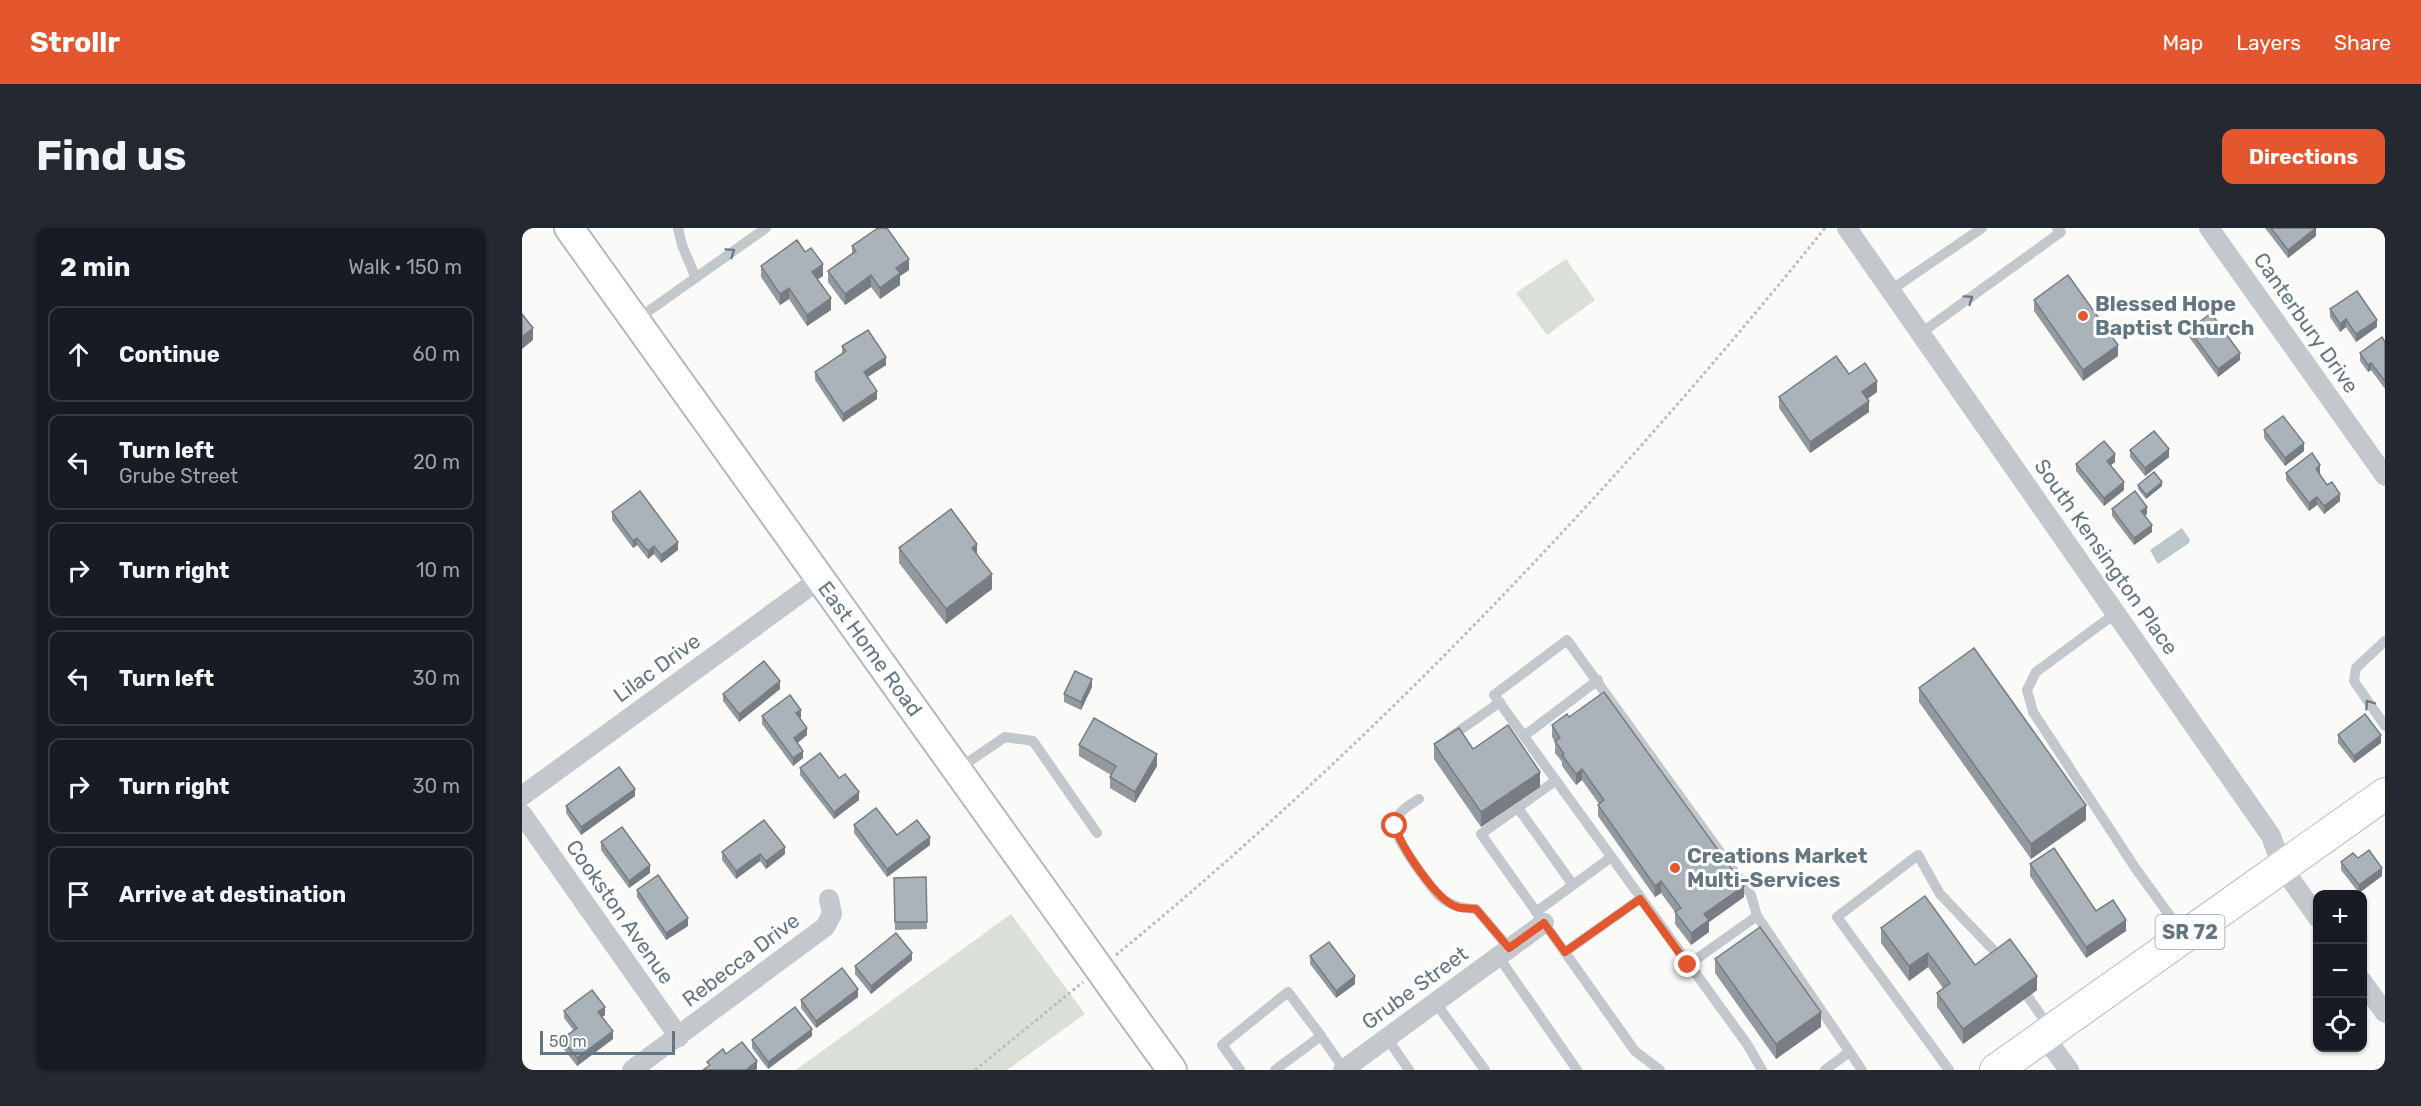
<!DOCTYPE html>
<html lang="en">
<head>
<meta charset="utf-8">
<style>
  body { margin:0; font-family:Rubik,sans-serif; background:#242831; color:#f1f3f6 }
  .controls { position:absolute; right:18px; bottom:18px; display:grid; overflow:hidden; border-radius:12px; box-shadow:0 2px 4px #0004 }
  .controls button { width:54px; height:54px; display:grid; place-items:center; padding:0; border:0; border-bottom:2px solid #363941; background:#171b24; color:#f1f3f6; font:30px sans-serif }
  .scale { position:absolute; left:18px; bottom:15px; width:135px; box-sizing:border-box; padding-left:6px; border:3px solid #657683; border-top:0; font-size:16px; line-height:21px; white-space:nowrap; color:#657683; -webkit-text-stroke:4px #fff; paint-order:stroke }
  .stop { position:absolute; width:18px; height:18px; margin:-14px; border:4px solid #e4572e; border-radius:50%; background:#fff }
  .stop.end { background:#e4572e; border-color:#fff; box-shadow:0 2px 6px #0008 }
  .list { margin:0; padding:0; list-style:none }
  h2 { display:flex; justify-content:space-between; align-items:center; height:78px; margin:0; padding:0 24px; font-size:26px }
  h2 small { font-size:20px; font-weight:400; color:#9ea1a6 }
  .list li { display:grid; grid-template-columns:39px 1fr auto; gap:18px; align-items:center; box-sizing:border-box; height:96px; margin:0 12px 12px; padding:0 12px; border:2px solid #363941; border-radius:12px }
  .list b { display:block; font-size:22px; white-space:nowrap }
  .list p { margin:0; font-size:20px; white-space:nowrap; color:#9ea1a6 }
  .list em { font-size:20px; font-style:normal; color:#9ea1a6 }
  .icon { flex:none; width:33px; height:33px; fill:none; stroke:currentColor; stroke-width:2; stroke-linecap:round; stroke-linejoin:round }
  .map { position:relative; flex:none; width:1863px; height:842px; overflow:hidden; border-radius:12px }
  header { display:flex; align-items:center; gap:36px; box-sizing:border-box; height:84px; padding:0 30px; background:#e4572e; color:#fff }
  header strong { font-size:28px }
  nav { display:flex; gap:33px; margin-inline-start:auto; font-size:21px }
  .intro { display:flex; align-items:center; justify-content:space-between; box-sizing:border-box; height:144px; padding:0 36px }
  h1 { margin:0; font-size:42px }
  .button { padding:15px 27px; border-radius:12px; background:#e4572e; color:#fff; font-size:21px; font-weight:700 }
  main { display:flex; gap:36px; padding:0 36px }
  aside { flex:1; background:#171b24; border-radius:12px; box-shadow:0 2px 4px #0004 }
  .map>svg:first-child { display:block }
</style>
</head>
<body>
<header>
<strong>Strollr</strong>
<nav><a>Map</a><a>Layers</a><a>Share</a></nav>
</header>
<div class="intro"><h1>Find us</h1><a class="button">Directions</a></div>
<main>
<aside>
<h2>2 min<small>Walk · 150 m</small></h2>
<ul class="list">
<li><svg class="icon" aria-label="ahead" viewBox="0 0 24 24"><path d="M12 20V5M6 11l6-6 6 6"/></svg><div><b>Continue</b></div><em>60 m</em></li>
<li><svg class="icon" aria-label="left" viewBox="0 0 24 24"><path d="M17 20v-9H6M10 6l-5 5 5 5"/></svg><div><b>Turn left</b><p>Grube Street</p></div><em>20 m</em></li>
<li><svg class="icon" aria-label="right" viewBox="0 0 24 24"><path d="M7 20v-9h11M14 6l5 5-5 5"/></svg><div><b>Turn right</b></div><em>10 m</em></li>
<li><svg class="icon" aria-label="left" viewBox="0 0 24 24"><path d="M17 20v-9H6M10 6l-5 5 5 5"/></svg><div><b>Turn left</b></div><em>30 m</em></li>
<li><svg class="icon" aria-label="right" viewBox="0 0 24 24"><path d="M7 20v-9h11M14 6l5 5-5 5"/></svg><div><b>Turn right</b></div><em>30 m</em></li>
<li><svg class="icon" aria-label="arrive" viewBox="0 0 24 24"><path d="M6 21V4h12l-3 4 3 4H6"/></svg><div><b>Arrive at destination</b></div></li>
</ul>
</aside>
<div class="map">
<svg width="1863" height="842" viewBox="0 0 1863 842">
  <rect width="100%" height="100%" fill="#fafaf8"/>
  <g fill="#dadfd7">
    <path d="M1044,31L1073,72L1025,107L994,65Z"/>
    <path d="M489,686L563,786L485,842H274Z"/>
  </g>
  <path fill="#bbc7cb" d="M1660,300L1668,312L1667,315L1636,336L1628,322Z"/>
  <g fill="none" stroke-linecap="round" stroke-linejoin="round">
    <defs>
      <g id="secondary">
        <path d="M47,0L554,708"/>
        <path d="M601,774L650,842"/>
      </g>
      <path id="primary" d="M1474,842L1863,566"/>
    </defs>
    <use href="#secondary" stroke="#b3babf" stroke-width="32"/>
    <use href="#primary" stroke="#b5babe" stroke-width="34"/>
    <g stroke="#bbbfc2" stroke-width="3" stroke-dasharray="3 3" stroke-linecap="butt">
      <path d="M594,727C853,515 1093,261 1303,0"/>
      <path d="M453,842L561,754"/>
    </g>
    <g stroke="#c3c8cc" stroke-width="10">
      <path d="M156,0L160,17L173,48"/>
      <path d="M1369,62L1460,0"/>
      <path d="M114,92L244,0"/>
      <path d="M1399,105L1539,4L1535,0"/>
      <path d="M1594,385L1514,444L1505,462L1511,484L1614,641L1661,706"/>
      <path d="M1863,413L1834,440L1832,453L1863,498"/>
      <path d="M1002,508L1076,452"/>
      <path d="M927,510L978,474"/>
      <path d="M436,541L483,509L511,513L575,605"/>
      <path d="M1033,553L959,606L1113,823L1138,842"/>
      <path d="M897,571C886,578 874,584 873,598C872,610 912,665 922,672C933,679 941,680 954,681L987,720"/>
      <path d="M996,580L1051,657"/>
      <path d="M1014,684L1088,630"/>
      <path d="M1043,724L1118,671"/>
      <path d="M976,728L1055,842"/>
      <path d="M1166,737L1235,688"/>
      <path d="M1499,759L1528,800"/>
      <path d="M913,774L963,842"/>
      <path d="M799,808L822,841"/>
      <path d="M865,810L887,842"/>
      <path d="M718,842L700,817L766,764L799,808L753,842"/>
      <path d="M1240,842L1225,816L972,467L1045,412L1229,667L1235,688L1340,842"/>
      <path d="M1303,842L1326,825"/>
      <path d="M1427,842L1315,689L1396,627L1418,666L1480,731"/>
    </g>
    <g stroke="#c3c8cc" stroke-width="20">
      <path d="M1325,0L1749,608L1760,639L1796,690"/>
      <path d="M1687,0L1863,248"/>
      <path d="M0,568L298,351"/>
      <path d="M0,586L157,809"/>
      <path d="M1840,753L1863,785"/>
      <path d="M1522,808L1547,842"/>
      <path d="M110,842L303,699L310,686L307,671"/>
      <path d="M821,842L1022,695"/>
    </g>
    <use href="#secondary" stroke="#fff" stroke-width="28"/>
    <use href="#primary" stroke="#fff" stroke-width="32"/>
    <defs>
      <path id="secondary-bridge" d="M554,708L601,774"/>
    </defs>
    <use href="#secondary-bridge" stroke="#b3babf" stroke-width="32" stroke-linecap="butt"/>
    <use href="#secondary-bridge" stroke="#fff" stroke-width="28"/>
  </g>
  <g fill="#929a9f">
    <path d="M1743,0H1794V8L1766,30Z"/>
    <path d="M330,18L387,42L378,48V57L358,71L349,59L323,77L306,54V43L330,26Z"/>
    <path d="M239,38L301,48L295,51L309,82L285,98L267,71L258,77L239,49Z"/>
    <path d="M1512,72L1596,128L1561,153L1512,83Z"/>
    <path d="M1808,81L1855,99L1834,114L1824,99L1818,104L1808,89Z"/>
    <path d="M1667,102L1718,132L1696,149L1667,109Z"/>
    <path d="M1863,114V161L1849,142L1846,144L1838,133V125Z"/>
    <path d="M320,118L364,137L346,149L355,171L321,194L293,152V144L320,125Z"/>
    <path d="M1327,146L1355,164L1345,171L1347,184L1288,225L1257,180V169Z"/>
    <path d="M1742,202L1782,223L1763,238L1742,210Z"/>
    <path d="M1608,222L1647,229L1623,248L1608,229Z"/>
    <path d="M1593,234L1589,237L1602,262L1582,278L1554,243V236Z"/>
    <path d="M1764,245H1798L1797,246L1818,273L1802,286L1795,277L1787,283L1764,252Z"/>
    <path d="M1616,257L1640,258L1624,271L1616,261Z"/>
    <path d="M1590,281L1625,286L1623,288L1630,304L1612,317L1590,288Z"/>
    <path d="M90,284L156,322L139,335L132,326L126,331L115,317L111,320L90,292Z"/>
    <path d="M377,320L455,327L470,361L424,396L377,335Z"/>
    <path d="M570,459L559,482L542,474V466Z"/>
    <path d="M1397,460L1564,592L1509,631L1397,474Z"/>
    <path d="M258,461L217,494L201,473V466Z"/>
    <path d="M240,488L279,489L278,490L285,507L275,515L281,530L271,538L240,496Z"/>
    <path d="M1047,489L1222,669L1187,694V704L1169,717L1153,696V684L1139,665L1133,669L1076,588V577L1077,576L1060,552L1054,557L1040,538V534L1033,525V514L1030,509V497Z"/>
    <path d="M1816,507L1859,515L1832,535L1816,515Z"/>
    <path d="M912,516L951,521L1018,559L959,599L912,531Z"/>
    <path d="M557,517L635,538L613,575L588,560V549L589,547L557,528Z"/>
    <path d="M278,540L317,550L337,572L312,591L278,547Z"/>
    <path d="M113,568L59,607L44,585V578Z"/>
    <path d="M332,597L375,607L408,617L365,649L332,605Z"/>
    <path d="M79,614L128,645L107,660L79,622Z"/>
    <path d="M200,624L263,626L244,641L238,633L214,651L200,632Z"/>
    <path d="M1836,630L1860,648L1837,665L1819,642V634Z"/>
    <path d="M1508,636L1604,703L1564,730L1508,648Z"/>
    <path d="M404,649L405,701L373,702L372,650Z"/>
    <path d="M115,662L166,698L144,712L115,669Z"/>
    <path d="M1359,700L1453,737L1515,762L1441,816L1415,779V765L1421,760L1406,739L1387,753L1359,715Z"/>
    <path d="M788,728L833,756L814,770L788,736Z"/>
    <path d="M1193,731L1299,799L1254,831L1193,745Z"/>
    <path d="M390,732L349,766L333,746V738Z"/>
    <path d="M336,769L294,800L279,780V772Z"/>
    <path d="M42,783L83,787L80,789L91,811L55,838L40,819V811L52,803L42,790Z"/>
    <path d="M290,808L246,841L230,820V812Z"/>
  </g>
  <g fill="#777d82">
    <path d="M1794,0V8L1766,30V22Z"/>
    <path d="M387,31V42L378,48V57L358,71V60L374,40Z"/>
    <path d="M301,36V48L290,55V44Z"/>
    <path d="M349,47V59L323,77V66Z"/>
    <path d="M267,60V71L258,77V66Z"/>
    <path d="M309,70V82L285,98V87Z"/>
    <path d="M1824,91V99L1818,104V96Z"/>
    <path d="M1855,92V99L1834,114V106Z"/>
    <path d="M11,100V112L0,121V109Z"/>
    <path d="M1596,117V128L1561,153V142Z"/>
    <path d="M1718,125V132L1696,149V141Z"/>
    <path d="M364,129V137L342,151V144Z"/>
    <path d="M1849,135V142L1846,144V137Z"/>
    <path d="M1355,153V164L1340,175V164Z"/>
    <path d="M355,163V171L321,194V186Z"/>
    <path d="M1347,173V184L1288,225V214Z"/>
    <path d="M1782,215V223L1763,238V230Z"/>
    <path d="M1647,221V229L1623,248V240Z"/>
    <path d="M1593,226V234L1585,240V233Z"/>
    <path d="M1798,237V245L1794,249V241Z"/>
    <path d="M1602,254V262L1582,278V270Z"/>
    <path d="M1640,254V258L1624,271V267Z"/>
    <path d="M1818,266V273L1802,286V278Z"/>
    <path d="M1795,269V277L1787,283V275Z"/>
    <path d="M1625,279V286L1619,291V283Z"/>
    <path d="M1630,297V304L1612,317V310Z"/>
    <path d="M115,310V317L111,320V313Z"/>
    <path d="M156,314V322L139,335V327Z"/>
    <path d="M455,316V330L450,320Z"/>
    <path d="M132,318V326L126,331V323Z"/>
    <path d="M470,346V361L424,396V381Z"/>
    <path d="M570,451V459L559,482V474Z"/>
    <path d="M258,453V461L217,494V486Z"/>
    <path d="M279,482V489L274,493V485Z"/>
    <path d="M285,500V507L272,518V510Z"/>
    <path d="M1859,507V515L1832,535V528Z"/>
    <path d="M281,523V530L271,538V530Z"/>
    <path d="M635,526V538L613,575V564Z"/>
    <path d="M1060,541V552L1054,557V546Z"/>
    <path d="M1018,544V559L959,599V584Z"/>
    <path d="M113,561V568L59,607V599Z"/>
    <path d="M337,564V572L312,591V584Z"/>
    <path d="M1564,577V592L1509,631V616Z"/>
    <path d="M408,609V617L365,649V641Z"/>
    <path d="M263,619V626L244,641V633Z"/>
    <path d="M238,626V633L214,651V643Z"/>
    <path d="M128,637V645L107,660V653Z"/>
    <path d="M1860,640V648L1837,665V657Z"/>
    <path d="M1139,653V665L1133,669V658Z"/>
    <path d="M1222,658V669L1187,694V704L1169,717V705L1182,686Z"/>
    <path d="M166,690V698L144,712V705Z"/>
    <path d="M1604,692V703L1564,730V719Z"/>
    <path d="M390,725V732L349,766V758Z"/>
    <path d="M1406,725V739L1387,753V738Z"/>
    <path d="M833,748V756L814,770V763Z"/>
    <path d="M1515,748V762L1441,816V801Z"/>
    <path d="M336,761V769L294,800V793Z"/>
    <path d="M83,779V787L76,792V784Z"/>
    <path d="M1299,784V799L1254,831V816Z"/>
    <path d="M290,801V808L246,841V834Z"/>
    <path d="M91,803V811L55,838V830Z"/>
    <path d="M235,833V841L234,842H224Z"/>
  </g>
  <g fill="#aab3b9" stroke="#777d82" stroke-width="1.5">
    <path d="M356,0H365L387,31L374,40L378,45L358,60L349,47L323,66L306,43L334,23L330,18Z"/>
    <path d="M1749,0H1794L1766,22Z"/>
    <path d="M275,12L283,24L289,20L301,36L290,44L309,70L285,87L267,60L258,66L239,38Z"/>
    <path d="M1546,47L1596,117L1561,142L1512,72Z"/>
    <path d="M1835,63L1855,92L1834,106L1824,91L1818,96L1808,81Z"/>
    <path d="M1689,85L1718,125L1696,141L1667,102Z"/>
    <path d="M0,86L11,100L0,109Z"/>
    <path d="M346,102L364,129L342,144L355,163L321,186L293,144L324,123L320,118Z"/>
    <path d="M1860,109L1863,114V153L1849,135L1846,137L1838,125Z"/>
    <path d="M1314,128L1327,146L1343,135L1355,153L1340,164L1347,173L1288,214L1257,169Z"/>
    <path d="M1761,188L1782,215L1763,230L1742,202Z"/>
    <path d="M1632,203L1647,221L1623,240L1608,222Z"/>
    <path d="M1582,213L1593,226L1585,233L1602,254L1582,270L1554,236Z"/>
    <path d="M1790,225L1798,237L1794,241L1805,257L1810,254L1818,266L1802,278L1795,269L1787,275L1764,245Z"/>
    <path d="M1632,244L1640,254L1624,267L1616,257Z"/>
    <path d="M118,263L156,314L139,327L132,318L126,323L115,310L111,313L90,284Z"/>
    <path d="M1613,263L1625,279L1619,283L1630,297L1612,310L1590,281Z"/>
    <path d="M429,281L455,316L450,320L470,346L424,381L377,320Z"/>
    <path d="M1452,420L1564,577L1509,616L1397,460Z"/>
    <path d="M242,433L258,453L217,486L201,466Z"/>
    <path d="M553,443L570,451L559,474L542,466Z"/>
    <path d="M1082,464L1222,658L1182,686L1187,692L1169,705L1153,684L1159,680L1139,653L1133,658L1076,577L1082,572L1060,541L1054,546L1040,527L1042,526L1033,513L1038,510L1030,497L1045,486L1047,489Z"/>
    <path d="M268,467L279,482L274,485L285,500L272,510L281,523L271,530L240,488Z"/>
    <path d="M1843,486L1859,507L1832,528L1816,507Z"/>
    <path d="M572,490L635,526L613,564L588,549L594,538L557,517Z"/>
    <path d="M986,497L1018,544L959,584L912,516L937,500L951,521Z"/>
    <path d="M298,525L317,550L323,546L337,564L312,584L278,540Z"/>
    <path d="M97,539L113,561L59,599L44,578Z"/>
    <path d="M354,580L375,607L395,592L408,609L365,641L332,597Z"/>
    <path d="M242,592L263,619L244,633L238,626L214,643L200,624Z"/>
    <path d="M100,599L128,637L107,653L79,614Z"/>
    <path d="M1532,620L1574,683L1591,672L1604,692L1564,719L1508,636Z"/>
    <path d="M1847,622L1860,640L1837,657L1819,634L1831,625L1836,630Z"/>
    <path d="M136,647L166,690L144,705L115,662Z"/>
    <path d="M404,649L405,694H373L372,650Z"/>
    <path d="M1403,668L1453,737L1488,711L1515,748L1441,801L1415,765L1428,755L1406,725L1387,738L1359,700Z"/>
    <path d="M1238,699L1299,784L1254,816L1193,731Z"/>
    <path d="M374,705L390,725L349,758L333,738Z"/>
    <path d="M807,714L833,748L814,763L788,728Z"/>
    <path d="M320,740L336,761L294,793L279,772Z"/>
    <path d="M70,762L83,779L76,784L91,803L55,830L40,811L55,800L42,783Z"/>
    <path d="M273,779L290,801L246,834L230,812Z"/>
    <path d="M220,814L235,833L224,842H181L188,837L185,834L201,821L204,826Z"/>
  </g>
  <defs><path id="oneway-chevron" d="M-2-3.5L2.5 0L-2 3.5" fill="none" stroke-width="1.6" stroke-linecap="round" stroke-linejoin="round" transform="scale(1.5)"/></defs>
  <g stroke="#6a7a87">
    <use href="#oneway-chevron" transform="translate(209 24) rotate(-34)"/>
    <use href="#oneway-chevron" transform="translate(1447 71) rotate(-35)"/>
    <use href="#oneway-chevron" transform="translate(1847 476) rotate(-125)"/>
  </g>
  <g fill="none" stroke-linecap="round" stroke-linejoin="round">
    <path stroke="#e4572e" stroke-width="8" d="M873,598C879,619 914,672 935,679C940,681 948,680 954,681L987,720L1022,695L1043,724L1118,671L1166,737"/>
  </g>
  <g fill="#e4572e" stroke="#fff" stroke-width="2">
    <circle cx="1561" cy="88" r="6"/>
    <circle cx="1153" cy="640" r="6"/>
  </g>
  <g text-anchor="middle" stroke-width="6" stroke-linejoin="round" paint-order="stroke">
    <rect fill="#fff" stroke="#939fa8" stroke-width="1.5" x="1633.5" y="687" width="69" height="34" rx="4.5"/>
    <g font-size="20" font-weight="bold" fill="#657683">
      <text x="1668" y="711">SR 72</text>
    </g>
    <g font-size="21" font-weight="bold" fill="#657683" stroke="#fff" text-anchor="start">
      <text x="1573" y="83">Blessed Hope<tspan x="1573" dy="24">Baptist Church</tspan></text>
      <text x="1165" y="635">Creations Market<tspan x="1165" dy="24">Multi-Services</tspan></text>
    </g>
    <g font-size="21" fill="#657683" stroke="#fff">
      <text transform="translate(1784 95) rotate(55)" y="7">Canterbury Drive</text>
      <text transform="translate(1584 329) rotate(55)" y="7">South Kensington Place</text>
      <text transform="translate(348 421) rotate(54)" y="7">East Home Road</text>
      <text transform="translate(135 440) rotate(-36)" y="7">Lilac Drive</text>
      <text transform="translate(98 684) rotate(55)" y="7">Cookston Avenue</text>
      <text transform="translate(219 732) rotate(-37)" y="7">Rebecca Drive</text>
      <text transform="translate(893 760) rotate(-36)" y="7">Grube Street</text>
    </g>
  </g>
</svg>
<div class="controls">
<button>+</button>
<button>−</button>
<button><svg class="icon" aria-label="locate" viewBox="0 0 24 24"><circle cx="12" cy="12" r="6"/><path d="M12 2v4M12 18v4M2 12h4M18 12h4"/></svg></button>
</div>
<div class="scale">50 m</div>
<div class="stop" style="left:873px;top:598px"></div>
<div class="stop end" style="left:1166px;top:737px"></div>
</div>
</main>
</body>
</html>
